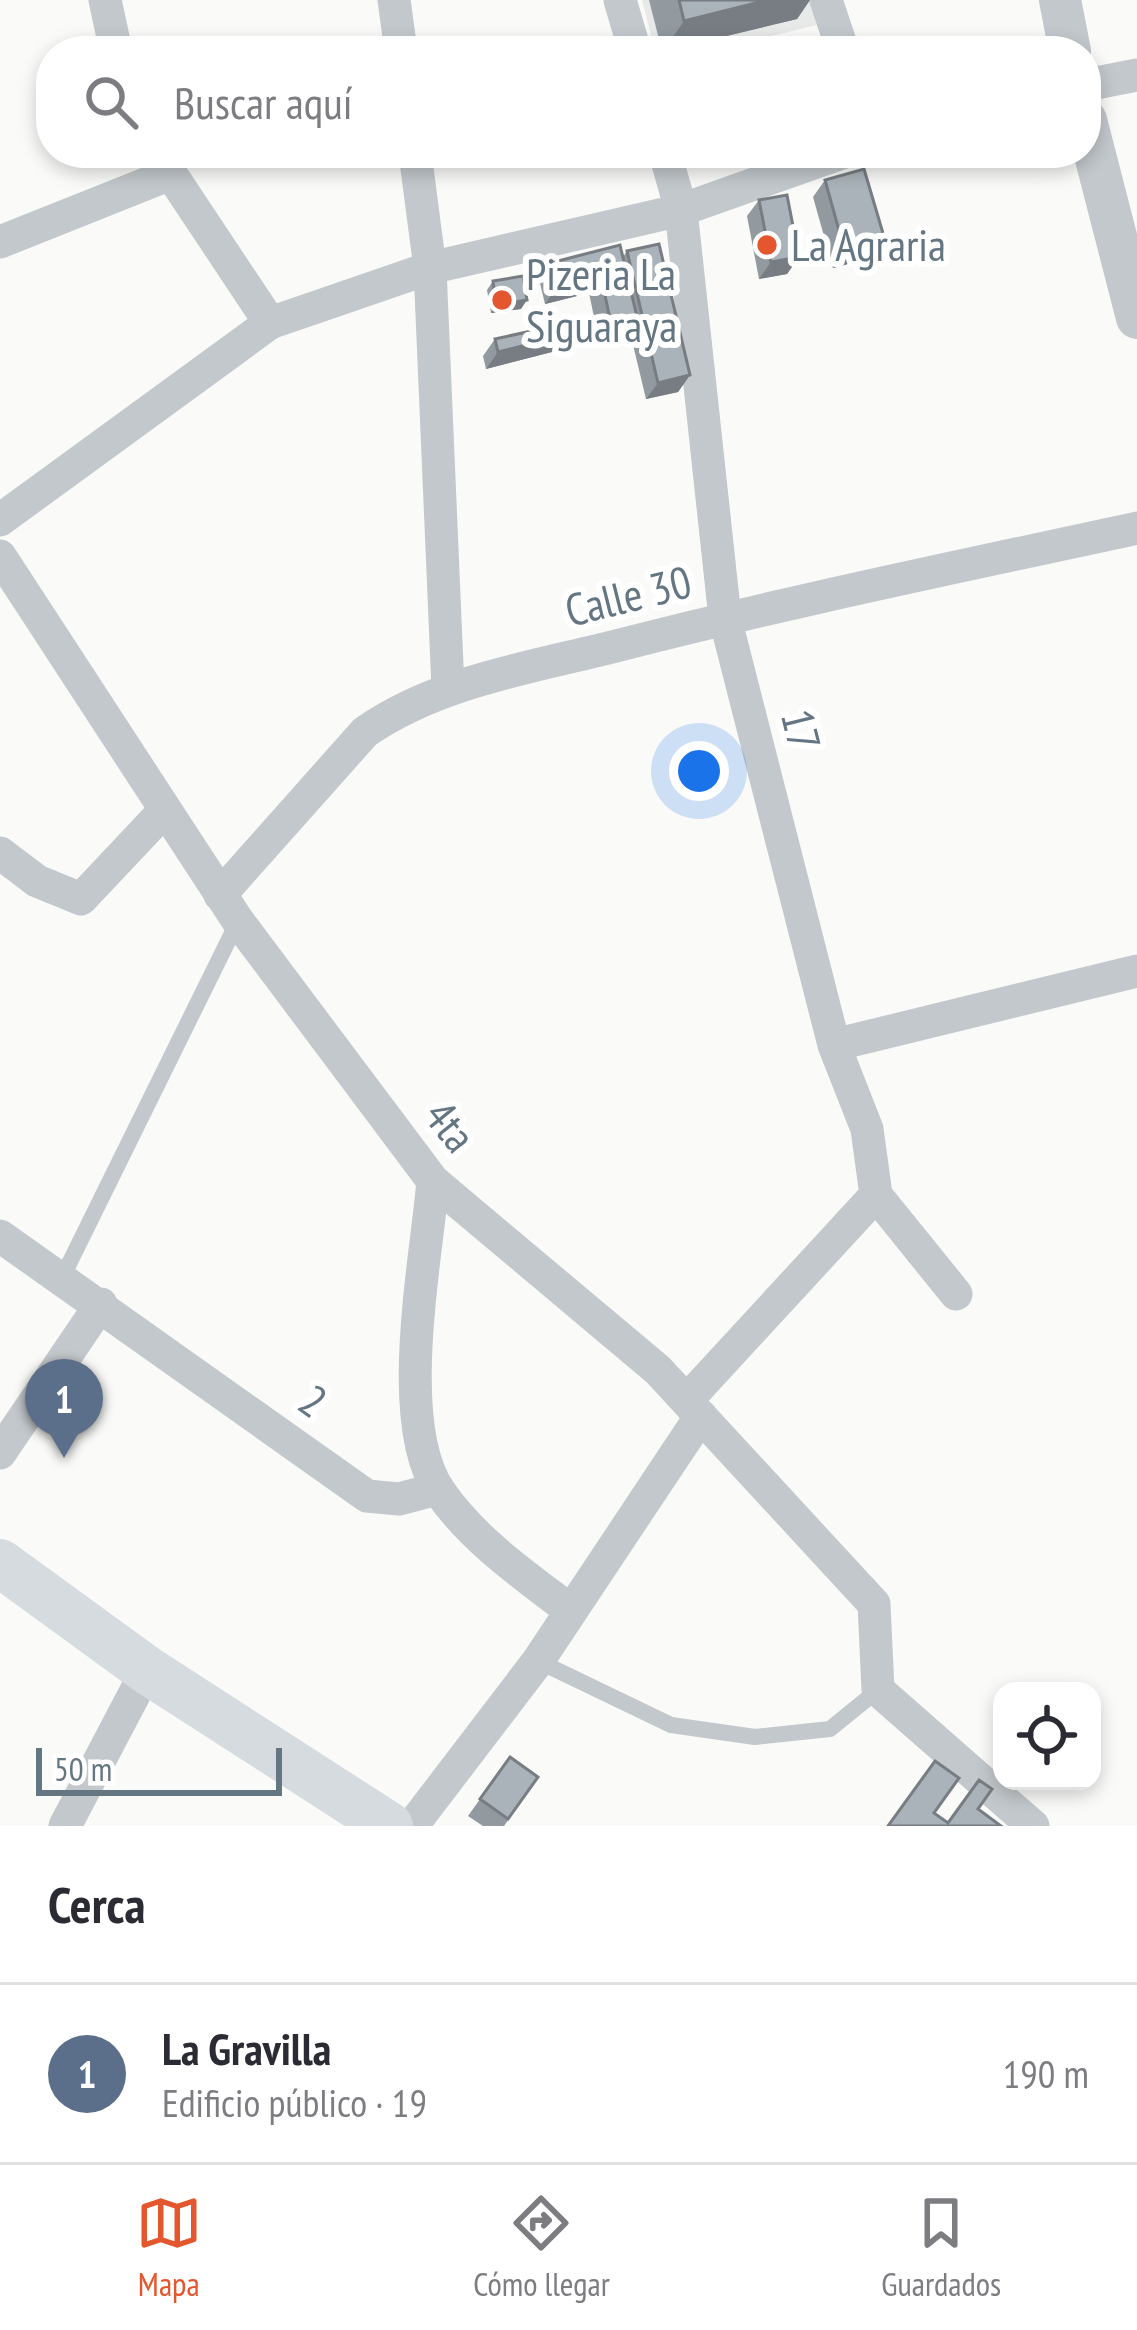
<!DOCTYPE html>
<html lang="es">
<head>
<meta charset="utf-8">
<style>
  body { margin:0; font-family:"PT Sans Narrow",sans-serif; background:#f7f7f7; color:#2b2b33 }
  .controls { position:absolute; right:36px; bottom:36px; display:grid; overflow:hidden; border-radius:24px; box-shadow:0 6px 18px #0003 }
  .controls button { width:108px; height:108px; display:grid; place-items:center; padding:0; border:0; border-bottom:3px solid #e1e1e2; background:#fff; color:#2b2b33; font:60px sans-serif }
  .scale { position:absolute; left:36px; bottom:30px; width:246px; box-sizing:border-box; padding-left:12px; border:6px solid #657683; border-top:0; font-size:33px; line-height:42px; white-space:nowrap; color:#657683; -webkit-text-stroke:9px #fff; paint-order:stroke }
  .you { position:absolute; left:699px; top:771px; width:42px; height:42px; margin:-30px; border:9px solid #fff; border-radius:50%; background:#1a73e8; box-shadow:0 0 0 18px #1a73e833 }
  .badge { display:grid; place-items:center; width:78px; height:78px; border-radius:50%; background:#e4572e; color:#fff; font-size:39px; font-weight:700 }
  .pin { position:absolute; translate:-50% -99px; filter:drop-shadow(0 3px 6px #0008) }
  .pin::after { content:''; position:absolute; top:63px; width:42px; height:36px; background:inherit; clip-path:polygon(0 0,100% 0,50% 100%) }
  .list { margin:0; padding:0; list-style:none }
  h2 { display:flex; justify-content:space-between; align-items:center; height:156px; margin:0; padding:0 48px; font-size:51px }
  h2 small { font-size:39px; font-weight:400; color:#7c7c81 }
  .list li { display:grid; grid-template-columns:78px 1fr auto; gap:36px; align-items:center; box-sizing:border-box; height:180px; padding:0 48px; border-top:3px solid #e1e1e2 }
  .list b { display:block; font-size:45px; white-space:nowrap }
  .list p { margin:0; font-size:39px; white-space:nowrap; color:#7c7c81 }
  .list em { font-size:39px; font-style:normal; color:#7c7c81 }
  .icon { flex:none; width:66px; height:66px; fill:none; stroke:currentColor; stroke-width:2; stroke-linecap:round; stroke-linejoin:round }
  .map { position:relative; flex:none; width:1137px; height:1826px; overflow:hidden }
  .search { position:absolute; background:#fff; box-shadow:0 6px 18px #0003; left:36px; right:36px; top:36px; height:132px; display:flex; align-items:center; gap:30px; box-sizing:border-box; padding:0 42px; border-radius:48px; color:#7c7c81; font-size:45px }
  .sheet { height:336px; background:#fff }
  nav { display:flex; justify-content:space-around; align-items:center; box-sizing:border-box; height:168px; border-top:3px solid #e1e1e2; background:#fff; font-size:33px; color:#7c7c81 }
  nav a { display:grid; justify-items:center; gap:6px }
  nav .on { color:#e4572e }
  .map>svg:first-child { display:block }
  .built { fill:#e8e9e9 }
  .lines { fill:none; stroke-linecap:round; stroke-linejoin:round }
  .service { stroke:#c3c8cc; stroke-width:16 }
  .minor { stroke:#c3c8cc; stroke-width:33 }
  .tertiary { stroke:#c3c8cc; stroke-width:42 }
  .secondary { stroke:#d6dbdf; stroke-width:48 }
  .wall { fill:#929a9f }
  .shaded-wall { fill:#777d82 }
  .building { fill:#aab3b9; stroke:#777d82; stroke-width:3 }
  .poi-dot { fill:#e4572e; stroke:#fff; stroke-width:4.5 }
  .labels { text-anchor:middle; stroke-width:12; stroke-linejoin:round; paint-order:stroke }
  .poi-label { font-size:45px; fill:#657683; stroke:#fff; text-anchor:start }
  .street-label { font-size:45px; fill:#657683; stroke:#fff }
</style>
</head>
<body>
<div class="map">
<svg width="1137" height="1826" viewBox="0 0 1137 1826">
  <rect width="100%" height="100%" fill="#fafaf8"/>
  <path class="built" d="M642,0H809L817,25L710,51H655Z"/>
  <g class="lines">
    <path class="service" d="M62,1278L238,921
      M538,1661L671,1725L755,1737L830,1729L878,1690"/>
    <path class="minor" d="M105,0L116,51
      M394,0L401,51
      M620,0L635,51
      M826,0L843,51
      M1086,85L1137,75
      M157,153L270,323
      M415,153L430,268L448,689
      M665,153L681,210L725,618L834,1045L867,1129L876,1195L956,1294
      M0,242L168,175
      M0,520L270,323L430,268L681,210L842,153
      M0,556L238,921L433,1181L658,1370L874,1604L878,1690L1033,1826
      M0,853L37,881L81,899L164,811
      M220,895L365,732C437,682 528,668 612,647C786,602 962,566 1137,528
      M834,1045L1137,971
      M433,1181C426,1262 393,1424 440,1492C473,1540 524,1575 570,1610
      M0,1236L367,1496L399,1499L437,1489
      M687,1400L876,1195
      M0,1453L101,1304
      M65,1826L147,1670
      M412,1826L538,1661L701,1416"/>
    <path class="tertiary" d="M1060,0L1070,51
      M1086,120L1137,318"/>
    <path class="secondary" d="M0,1563L147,1670L389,1826"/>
  </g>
  <path class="wall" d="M649,0H810L797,19L665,51H662Z
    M825,180L885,240L874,257L833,268L813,197Z
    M759,200L799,257L787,274L759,279L747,216Z
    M627,251L690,375L678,392L646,399L629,328L626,333L486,369L483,356L495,339L594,317L589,293L545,304L539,279L550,263L623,257Z
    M493,281L521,309L491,313L487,290Z
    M510,1757L538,1777L504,1826H483L468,1816Z"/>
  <path class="shaded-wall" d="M768,0H810L797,19L663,51L684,21Z
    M885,240L874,257L833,268L845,252Z
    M799,257L787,274L759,279L771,262Z
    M601,277L589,293L545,304L557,287Z
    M527,300L521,309L491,313L496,305Z
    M637,317L626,333L486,369L498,352Z
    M690,375L678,392L646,399L658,383Z"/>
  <path class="building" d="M679,0H768L684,21Z
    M864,169L885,240L845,252L825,180Z
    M787,195L799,257L771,262L759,200Z
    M659,244L690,375L658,383L627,251Z
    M620,245L637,317L498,352L495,339L609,314L601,277L557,287L550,263Z
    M523,276L527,300L496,305L493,281Z
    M510,1757L538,1777L508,1819L480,1799Z
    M935,1761L959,1778L934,1813L948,1823L979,1780L992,1789L978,1809L1001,1826H888Z"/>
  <g class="poi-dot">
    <circle cx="767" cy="245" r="12"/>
    <circle cx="502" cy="300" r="12"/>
  </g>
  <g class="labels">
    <g class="poi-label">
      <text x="791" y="261">La Agraria</text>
      <text x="526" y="290">Pizeria La<tspan x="526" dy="52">Siguaraya</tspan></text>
    </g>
    <g class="street-label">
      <text transform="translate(628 596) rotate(-14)" y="16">Calle 30</text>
      <text transform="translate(801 730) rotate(76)" y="16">17</text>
      <text transform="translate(450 1126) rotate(51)" y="16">4ta</text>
      <text transform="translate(313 1401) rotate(36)" y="16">2</text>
    </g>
  </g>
</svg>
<div class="controls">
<button><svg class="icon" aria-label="locate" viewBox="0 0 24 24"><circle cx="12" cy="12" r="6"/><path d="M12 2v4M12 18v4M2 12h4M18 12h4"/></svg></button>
</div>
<div class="scale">50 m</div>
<div class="you"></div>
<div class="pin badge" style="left:64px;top:1458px;background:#5c6f8a">1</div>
<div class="search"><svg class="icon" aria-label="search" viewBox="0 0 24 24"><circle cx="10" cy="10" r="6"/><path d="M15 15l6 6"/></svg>Buscar aquí</div>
</div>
<section class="sheet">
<h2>Cerca<small></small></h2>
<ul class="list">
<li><span class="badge" style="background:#5c6f8a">1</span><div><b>La Gravilla</b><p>Edificio público · 19</p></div><em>190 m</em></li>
</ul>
</section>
<nav>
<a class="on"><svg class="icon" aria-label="map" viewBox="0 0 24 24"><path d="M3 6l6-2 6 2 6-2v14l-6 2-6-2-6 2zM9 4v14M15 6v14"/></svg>Mapa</a>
<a><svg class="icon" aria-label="directions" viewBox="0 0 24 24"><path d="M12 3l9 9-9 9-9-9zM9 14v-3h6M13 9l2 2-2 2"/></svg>Cómo llegar</a>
<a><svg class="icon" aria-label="saved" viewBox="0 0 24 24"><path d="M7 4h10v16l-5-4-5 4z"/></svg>Guardados</a>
</nav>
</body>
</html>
